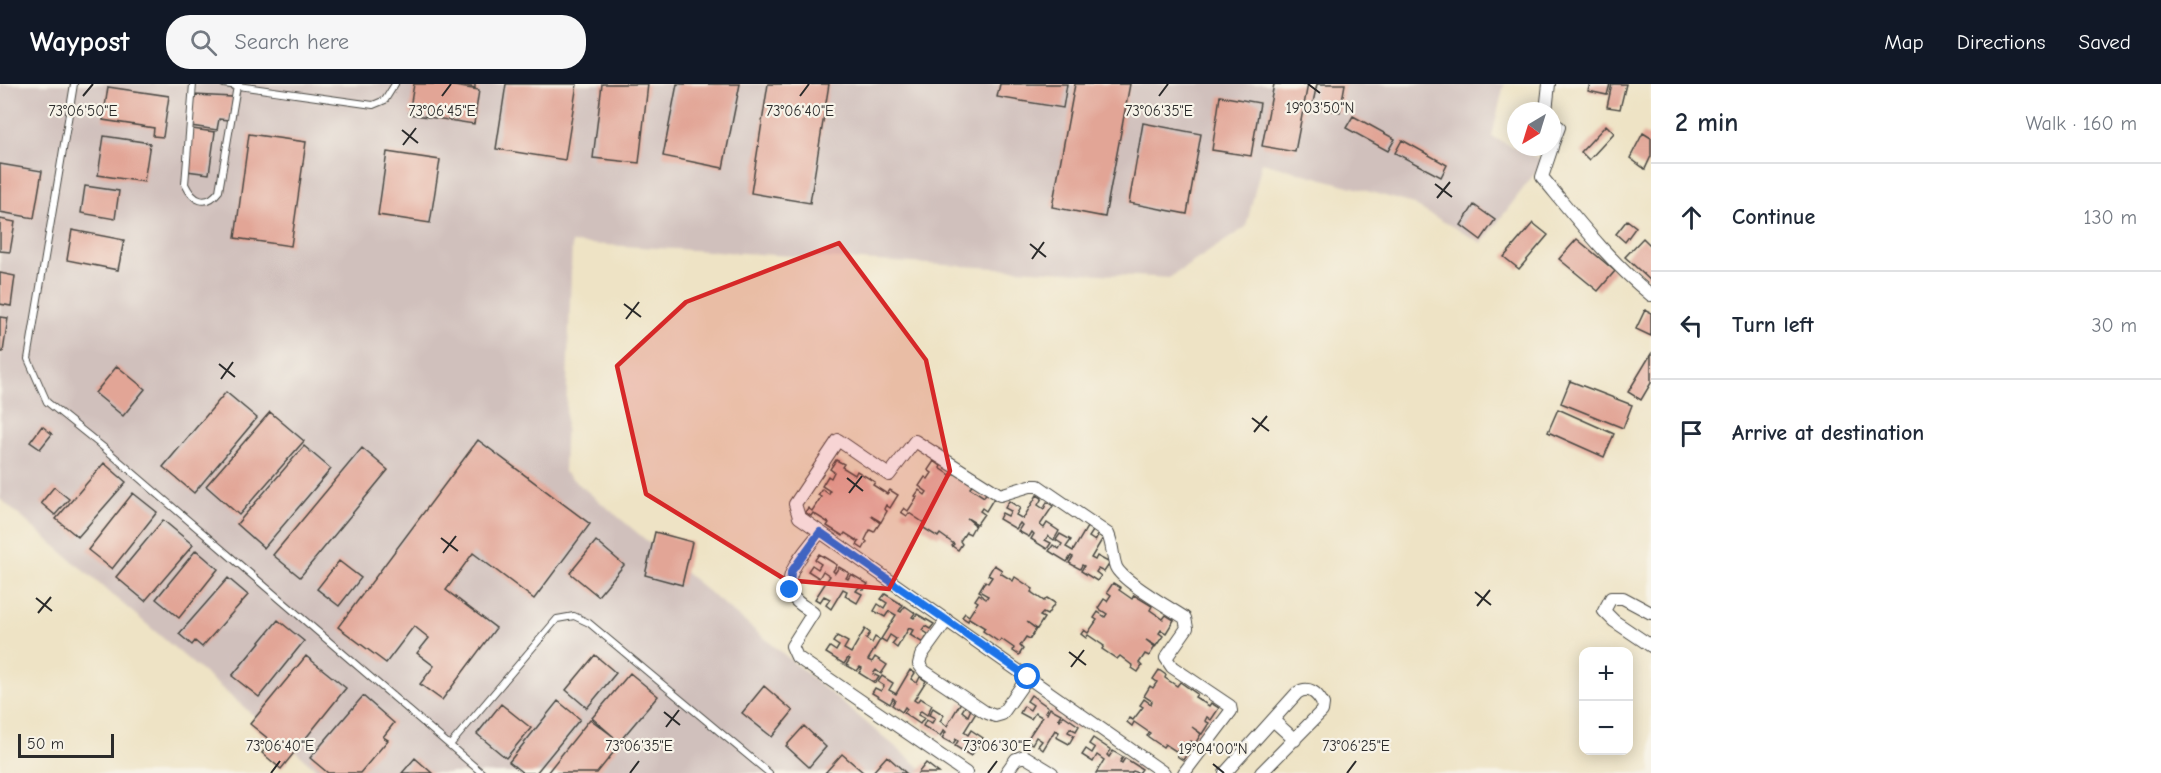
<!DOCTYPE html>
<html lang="en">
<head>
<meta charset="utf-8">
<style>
  body { margin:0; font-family:"Comic Neue",sans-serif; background:#f6f6f7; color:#1f2937 }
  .controls { position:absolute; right:18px; bottom:18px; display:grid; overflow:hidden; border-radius:12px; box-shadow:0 3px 15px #0003 }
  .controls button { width:54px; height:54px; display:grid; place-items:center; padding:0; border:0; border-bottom:2px solid #e0e1e3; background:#fff; color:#1f2937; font:30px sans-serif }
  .compass { position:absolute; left:1507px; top:18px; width:54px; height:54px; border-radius:50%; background:#fff; box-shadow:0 3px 15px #0003; rotate:218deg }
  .scale { position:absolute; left:18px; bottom:15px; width:96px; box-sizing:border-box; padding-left:6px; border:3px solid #2b2b2b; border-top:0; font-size:16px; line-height:21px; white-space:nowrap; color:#2b2b2b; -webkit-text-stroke:4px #f7f3e8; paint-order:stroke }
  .stop { position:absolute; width:18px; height:18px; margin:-14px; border:4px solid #1a73e8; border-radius:50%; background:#fff }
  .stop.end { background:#1a73e8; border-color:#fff; box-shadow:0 2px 6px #0008 }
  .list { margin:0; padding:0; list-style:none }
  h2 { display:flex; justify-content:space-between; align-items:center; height:78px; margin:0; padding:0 24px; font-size:26px }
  h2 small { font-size:20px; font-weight:400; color:#747a83 }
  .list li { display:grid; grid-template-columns:39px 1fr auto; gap:18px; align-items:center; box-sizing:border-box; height:108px; padding:0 24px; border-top:2px solid #e0e1e3 }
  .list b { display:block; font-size:22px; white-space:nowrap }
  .list em { font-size:20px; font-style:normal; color:#747a83 }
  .icon { flex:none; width:33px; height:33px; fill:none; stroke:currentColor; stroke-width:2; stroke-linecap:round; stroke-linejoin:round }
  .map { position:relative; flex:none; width:1651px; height:689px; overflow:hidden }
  header { display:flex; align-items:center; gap:36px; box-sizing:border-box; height:84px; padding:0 30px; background:#111827; color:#fff }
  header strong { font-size:28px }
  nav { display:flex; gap:33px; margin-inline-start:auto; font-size:21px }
  .search { width:420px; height:54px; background:#f6f6f7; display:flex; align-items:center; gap:15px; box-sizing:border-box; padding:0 21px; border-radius:24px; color:#747a83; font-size:22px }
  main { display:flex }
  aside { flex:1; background:#fff }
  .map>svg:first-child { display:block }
  .industrial { fill:#d0c0bc }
  .building { fill:#e2a596 }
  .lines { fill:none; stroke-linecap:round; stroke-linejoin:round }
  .service-casing { stroke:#484742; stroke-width:8 }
  .minor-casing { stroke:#484742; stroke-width:14 }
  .service { stroke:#fff; stroke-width:6 }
  .minor { stroke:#fff; stroke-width:12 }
  .route { stroke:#1a73e8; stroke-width:8 }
  .marked { fill:#d62828; fill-opacity:0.2; stroke:#d62828; stroke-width:4.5; stroke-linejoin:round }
  .ticks { fill:none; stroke:#2b2b2b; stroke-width:2 }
  .ticks-label { font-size:15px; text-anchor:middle; fill:#2b2b2b; stroke:#f7f3e8; stroke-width:4.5; stroke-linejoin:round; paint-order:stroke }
</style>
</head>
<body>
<header>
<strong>Waypost</strong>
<div class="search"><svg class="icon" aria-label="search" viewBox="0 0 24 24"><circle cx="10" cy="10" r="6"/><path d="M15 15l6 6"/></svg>Search here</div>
<nav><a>Map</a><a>Directions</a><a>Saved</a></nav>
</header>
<main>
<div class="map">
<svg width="1651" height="689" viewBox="0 0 1651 689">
  <rect width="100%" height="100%" fill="#f7f3e8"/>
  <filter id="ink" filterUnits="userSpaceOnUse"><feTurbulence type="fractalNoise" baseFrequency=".0167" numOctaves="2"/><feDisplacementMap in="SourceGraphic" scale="12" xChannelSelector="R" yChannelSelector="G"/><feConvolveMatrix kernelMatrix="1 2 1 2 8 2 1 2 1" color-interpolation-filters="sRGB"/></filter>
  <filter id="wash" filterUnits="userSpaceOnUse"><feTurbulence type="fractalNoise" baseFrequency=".008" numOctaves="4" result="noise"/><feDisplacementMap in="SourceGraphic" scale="24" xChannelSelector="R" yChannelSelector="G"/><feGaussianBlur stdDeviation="1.35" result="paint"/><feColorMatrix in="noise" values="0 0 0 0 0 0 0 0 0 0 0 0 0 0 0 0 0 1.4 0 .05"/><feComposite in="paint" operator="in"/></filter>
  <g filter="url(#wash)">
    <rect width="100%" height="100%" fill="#eee3c5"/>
    <path class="industrial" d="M0,0H1504L1492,53L1544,77L1482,159L1410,119L1262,78L1246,143L1169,194L572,159L564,388L927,689H321L0,415Z"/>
    <g id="blocks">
      <path class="building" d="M414,0H442L479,6L474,40L409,30Z
        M459,0H475V4Z
        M506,0H577L565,76L496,65Z
        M602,0H648L639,79L593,74Z
        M677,0H740L723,84L663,72Z
        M768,0H829L810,119L751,109Z
        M1000,0H1067L1063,24L997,13Z
        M1075,0H1130L1105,133L1052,123Z
        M1274,0H1308L1295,68L1262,62Z
        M1317,0H1345L1340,28L1312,23Z
        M1590,0H1610L1607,11L1588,7Z
        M1612,0H1626L1620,25L1607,23Z
        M108,3L169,12L163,53L153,52L154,44L103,36Z
        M194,11L232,13L229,36L219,35L217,46L191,42Z
        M1220,12L1260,19L1251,72L1212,66Z
        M1353,32L1395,55L1388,67L1346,44Z
        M1143,39L1201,50L1187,130L1129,119Z
        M1606,41L1614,49L1589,76L1581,68Z
        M192,45L215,48L209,90L187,87Z
        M1643,49L1651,54V72L1645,85L1630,74Z
        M249,50L306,58L291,162L235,154Z
        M104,52L150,59L144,98L98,91Z
        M1402,56L1447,81L1441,93L1395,69Z
        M387,68L440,76L430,139L378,131Z
        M0,80L42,87L34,134L0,128Z
        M85,102L119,107L115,135L81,129Z
        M1474,121L1495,136L1481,156L1461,141Z
        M0,135L15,138L10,168L0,167Z
        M1627,136L1636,143L1625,158L1616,150Z
        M1533,139L1548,151L1519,185L1504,173Z
        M72,146L124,156L118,186L67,176Z
        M1643,154L1651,162V197L1625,173Z
        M1577,155L1615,187L1598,207L1559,175Z
        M0,189L15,192L11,222L0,220Z
        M1645,226L1651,229V252L1636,245Z
        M0,233L8,234L3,268H0Z
        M1651,270V299L1641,316L1628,308Z
        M117,282L145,305L123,332L95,309Z
        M1570,297L1632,321L1623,344L1561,319Z
        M226,308L257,334L194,409L163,383Z
        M1558,325L1614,350L1604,373L1548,348Z
        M270,328L304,357L239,431L206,402Z
        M42,342L52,350L40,365L30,358Z
        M478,356L590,440L534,515L473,469L446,506L496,544L442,616L420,600L434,582L417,569L429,554L414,542L386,579L338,543Z
        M304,362L331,385L264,464L237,440Z
        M362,364L388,386L300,493L273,471Z
        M836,376L844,380L842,383L855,391L857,387L875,398L873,401L887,410L890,406L898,411L890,424L886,421L884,425L887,427L881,438L871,432L880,439L874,448L870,446L865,456L867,458L863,465L857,461L859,458L845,449L843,452L827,442L829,439L813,429L811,432L805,428L808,424L812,427L821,413L818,411L822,405L829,410L830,407L822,402L828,392L831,394L834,388L830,385Z
        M934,377L941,382L940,384L952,392L955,389L972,400L970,404L984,413L986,409L994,414L986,427L982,424L980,427L984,430L977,440L967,434L975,441L970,450L966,448L960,457L962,460L958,466L952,462L954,460L940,450L938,453L922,443L924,439L909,429L907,432L901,428L904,424L908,427L917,413L915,412L919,406L925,411L927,408L919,402L925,393L928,395L932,389L928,386Z
        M104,379L126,398L78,453L56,435Z
        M54,403L69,415L55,431L41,419Z
        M133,409L157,428L112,485L88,466Z
        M1037,411L1042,414L1038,421L1044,425L1047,418L1053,422L1040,441L1044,444L1047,439L1059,447L1054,456L1048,452L1045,456L1051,459L1047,465L1031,455L1034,450L1032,448L1029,453L1018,447L1022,441L1020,439L1016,445L999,435L1002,429L1008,432L1011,427L1005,424L1009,417L1020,424L1016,431L1023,435Z
        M163,436L193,461L145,517L116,493Z
        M1087,443L1093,447L1089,453L1095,457L1098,451L1103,454L1091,474L1095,476L1097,472L1110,479L1104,488L1098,485L1096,488L1101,492L1097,497L1081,487L1084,482L1082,481L1080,485L1069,479L1073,473L1071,472L1067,478L1049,467L1053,461L1059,465L1062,460L1056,456L1060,450L1071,456L1066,463L1073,467Z
        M655,448L692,458L682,501L645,491Z
        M596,457L624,481L598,512L570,489Z
        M196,466L218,485L179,534L156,515Z
        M819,470L837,481L833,487L835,489L839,483L849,489L846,494L848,495L851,490L868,500L864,506L859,503L856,507L862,510L857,519L845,512L847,507L843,505L831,525L826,521L830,515L824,512L820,518L815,515L830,492L823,487L819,494L808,487L812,481L818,485L821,480L815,476Z
        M339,477L361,494L339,522L317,505Z
        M994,481L1002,486L1000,489L1013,497L1015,493L1033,505L1031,508L1044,517L1047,514L1055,519L1047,531L1043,529L1040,532L1044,534L1037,545L1027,538L1036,545L1030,555L1026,553L1020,562L1023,565L1019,571L1013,567L1014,564L1001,555L999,558L983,547L985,544L969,534L968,537L962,533L965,529L969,532L978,518L975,516L979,510L986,515L988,512L979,507L985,497L988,499L992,493L988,491Z
        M228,494L248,511L202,563L195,557L192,561L179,550Z
        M1113,499L1121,504L1119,506L1132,515L1134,511L1152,522L1150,526L1163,535L1166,531L1174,536L1166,549L1161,546L1159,549L1163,552L1156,562L1146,556L1155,563L1149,572L1145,570L1139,579L1142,582L1138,588L1132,584L1133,582L1120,572L1117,575L1102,565L1104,562L1088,551L1086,554L1081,550L1084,546L1088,549L1097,536L1094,534L1098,528L1105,533L1107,530L1098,524L1104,515L1107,517L1111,511L1107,508Z
        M885,510L903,521L899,527L901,528L905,522L915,529L912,533L914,534L917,530L934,540L930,545L925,542L922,546L928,550L923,559L910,551L913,546L909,544L897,564L892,560L896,555L890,551L886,558L881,555L896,531L889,527L885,533L874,527L878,520L884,524L887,519L881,515Z
        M278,536L304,557L259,613L232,592Z
        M865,545L870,549L866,555L872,559L875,553L880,556L868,576L872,578L875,573L887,581L881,590L876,586L873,590L879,593L875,599L859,589L862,584L860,583L857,587L846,581L850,575L848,574L844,580L826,569L830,563L836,567L839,562L833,558L837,552L848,558L844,565L851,569Z
        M595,571L616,589L587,624L566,606Z
        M306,572L346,604L281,685L262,669L271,657L250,640Z
        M910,586L915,589L911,595L917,599L920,593L926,597L914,616L917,618L920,614L932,621L927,631L921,627L918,631L924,634L920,640L904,629L907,625L905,623L902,628L892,621L895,616L893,614L890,620L872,609L875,604L881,607L884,602L878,598L882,592L893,599L889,606L896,610Z
        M1159,586L1166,591L1165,594L1177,602L1180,598L1197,610L1195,613L1209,622L1211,619L1219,624L1211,636L1207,633L1205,637L1209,639L1202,650L1192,643L1201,650L1195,660L1191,657L1185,667L1187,670L1183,676L1177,672L1179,669L1165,660L1163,663L1147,652L1150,649L1134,638L1132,642L1127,638L1129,634L1133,636L1143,623L1140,621L1144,615L1151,620L1152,617L1144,612L1150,602L1153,604L1157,598L1153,595Z
        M630,589L658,612L619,658L621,659L597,689H547L590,635L614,653L592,634Z
        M764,602L793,627L772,653L742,629Z
        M1031,611L1048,623L1045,628L1047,630L1050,624L1061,630L1058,635L1060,636L1063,631L1079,642L1076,647L1070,644L1068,648L1074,651L1069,660L1056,653L1059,648L1055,646L1043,666L1038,662L1042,657L1036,653L1032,660L1026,657L1042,633L1035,629L1031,635L1020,629L1024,622L1030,626L1033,621L1027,617Z
        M363,612L394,639L383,653L388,656L360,689H328L310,674Z
        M558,617L580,635L536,689H523L509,678Z
        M961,618L966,621L962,627L968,632L971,625L976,629L964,648L968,651L971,646L983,654L978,663L972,659L969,663L975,666L971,672L955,662L958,657L956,655L953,660L942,654L946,648L944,646L940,652L923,642L926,636L932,639L935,634L929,631L933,624L944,631L940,637L947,642Z
        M501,620L531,644L506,674L477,650Z
        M804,642L826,663L809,683L786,662Z
        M1093,654L1111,666L1107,671L1109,673L1113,667L1123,673L1120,678L1122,679L1125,674L1142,685L1139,689L1133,687L1131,689H1096L1104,676L1097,671L1093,678L1082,671L1086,665L1092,669L1095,664L1089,660Z
        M842,670L864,689H825Z
        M887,672L906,689H872Z
        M415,674L432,689H402Z
        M926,679L939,689H918Z"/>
    </g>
  </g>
  <g filter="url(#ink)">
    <use href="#blocks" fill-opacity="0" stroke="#484742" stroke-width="1.5"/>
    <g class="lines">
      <g class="service-casing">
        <path id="service" d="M74,0L28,275L47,318L103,363L482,689
          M193,0L185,100C193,117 206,124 219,107L237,2
          M224,0L373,21L385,16L395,0
          M450,661L557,535L574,532L589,539L769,689"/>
      </g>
      <g class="minor-casing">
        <path id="minor" d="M1546,27L1549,0
          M1552,41L1559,43L1552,62
          M1552,63L1542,93C1576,134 1609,177 1651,211
          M820,448C808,465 778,492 794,514C798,520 807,524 813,529L792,562L797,573L966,689
          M1651,529L1623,514H1611L1604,527L1614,537L1651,562
          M947,536L921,572L919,580L924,587L985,628L995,632L1002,630L1028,593
          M1274,637L1295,656
          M1006,689L1016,675L1024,672L1052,689
          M1164,689L799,433L795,420L838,356L889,391L915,357L1000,411L1030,402H1038L1108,450C1113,461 1112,472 1116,483C1122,497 1170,524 1185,534L1187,544L1166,574L1172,583L1230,622L1231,627L1184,689
          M1225,689L1297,609C1309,601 1317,609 1323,620L1322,627L1261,689"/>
      </g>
      <use href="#service" class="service"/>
      <use href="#minor" class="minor"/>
    </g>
  </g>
  <g class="lines" filter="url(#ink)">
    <path class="route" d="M790,506L791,488L820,448L1028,593"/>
  </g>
  <path class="marked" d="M839,159L926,276L950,387L889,505L786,496L646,410L617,282L686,218Z"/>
  <path class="ticks" d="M1308,0L1320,9M83,12L93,0M442,12L451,0M800,12L809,0M1159,12L1168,0M402,46L418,59M403,61L416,44M1435,100L1452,113M1437,114L1450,98M1030,160L1046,173M1032,175L1044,158M624,220L641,233M626,235L639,218M219,280L235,293M221,295L233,278M1252,334L1269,347M1254,348L1267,332M847,394L863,407M849,409L862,392M441,454L458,467M443,469L456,452M1475,508L1491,521M36,514L52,527M1477,522L1490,506M38,529L51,513M1069,568L1086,581M1071,583L1084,566M664,628L680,641M666,643L679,626M1213,680L1224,689M271,689L280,677M630,689L639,677M988,689L997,677M1347,689L1356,677"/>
  <g class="ticks-label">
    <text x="1320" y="29">19°03'50"N</text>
    <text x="800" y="32">73°06'40"E</text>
    <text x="83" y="32">73°06'50"E</text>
    <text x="442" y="32">73°06'45"E</text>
    <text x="1159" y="32">73°06'35"E</text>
    <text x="280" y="667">73°06'40"E</text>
    <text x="639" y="667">73°06'35"E</text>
    <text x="997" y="667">73°06'30"E</text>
    <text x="1356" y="667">73°06'25"E</text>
    <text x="1213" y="670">19°04'00"N</text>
  </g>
</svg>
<div class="controls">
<button>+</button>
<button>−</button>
</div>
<svg class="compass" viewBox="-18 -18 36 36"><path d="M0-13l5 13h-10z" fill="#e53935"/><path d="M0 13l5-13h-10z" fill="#747a83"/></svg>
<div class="scale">50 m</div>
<div class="stop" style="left:1028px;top:593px"></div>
<div class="stop end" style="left:790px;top:506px"></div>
</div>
<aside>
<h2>2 min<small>Walk · 160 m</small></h2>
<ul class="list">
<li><svg class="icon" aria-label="ahead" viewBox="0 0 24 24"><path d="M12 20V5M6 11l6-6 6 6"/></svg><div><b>Continue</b></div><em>130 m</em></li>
<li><svg class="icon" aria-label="left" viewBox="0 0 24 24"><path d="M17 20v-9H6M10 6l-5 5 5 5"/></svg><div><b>Turn left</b></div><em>30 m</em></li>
<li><svg class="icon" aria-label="arrive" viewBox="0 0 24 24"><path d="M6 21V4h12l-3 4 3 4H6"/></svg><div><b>Arrive at destination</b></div></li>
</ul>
</aside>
</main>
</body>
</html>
